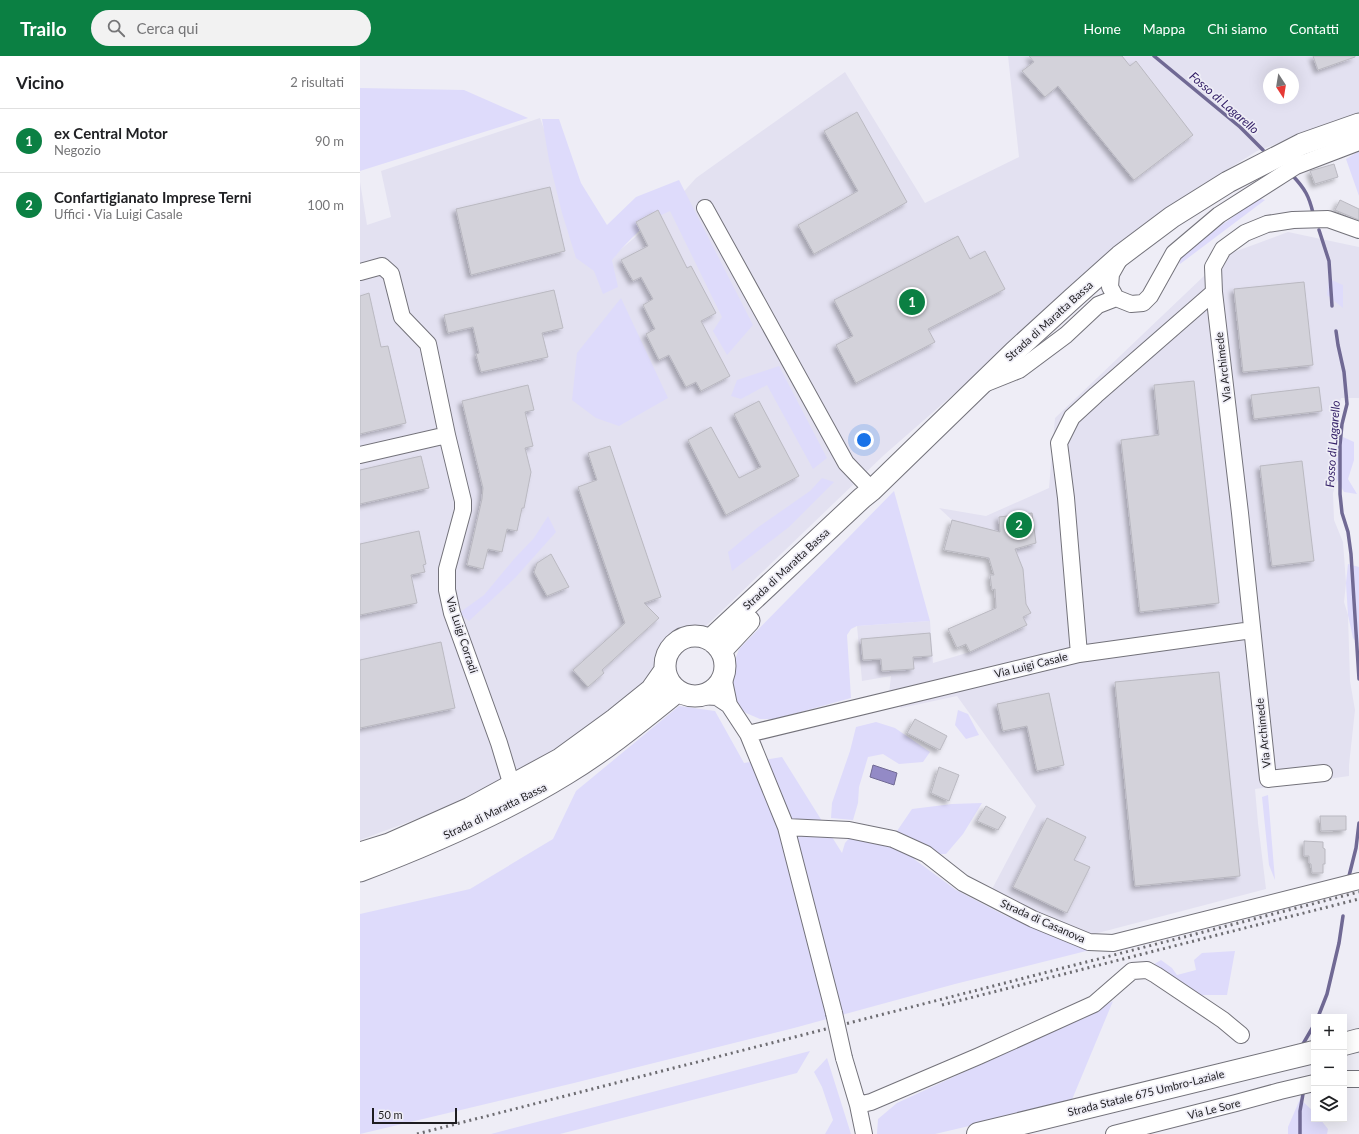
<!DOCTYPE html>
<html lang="it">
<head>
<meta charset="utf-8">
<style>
  body { margin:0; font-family:Lato,sans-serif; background:#f2f2f2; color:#202124 }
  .controls { position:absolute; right:12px; bottom:12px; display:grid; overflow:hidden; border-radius:0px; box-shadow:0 4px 16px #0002 }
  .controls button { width:36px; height:36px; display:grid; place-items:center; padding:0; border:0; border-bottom:1px solid #e0e0e0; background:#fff; color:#202124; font:20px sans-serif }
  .compass { position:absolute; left:903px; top:12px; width:36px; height:36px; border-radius:50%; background:#fff; box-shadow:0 4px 16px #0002; rotate:168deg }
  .scale { position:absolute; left:12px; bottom:10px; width:85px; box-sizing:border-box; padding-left:4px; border:2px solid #1e1d20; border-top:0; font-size:11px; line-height:14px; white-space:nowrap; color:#1e1d20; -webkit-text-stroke:3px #eeedf6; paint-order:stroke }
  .you { position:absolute; left:504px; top:384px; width:14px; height:14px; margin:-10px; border:3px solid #fff; border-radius:50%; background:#1a73e8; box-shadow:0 0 0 6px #1a73e833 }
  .badge { display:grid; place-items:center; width:26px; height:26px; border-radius:50%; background:#0b8043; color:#fff; font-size:13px; font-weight:700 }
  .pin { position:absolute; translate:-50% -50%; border:2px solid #fff; box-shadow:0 1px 4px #0006 }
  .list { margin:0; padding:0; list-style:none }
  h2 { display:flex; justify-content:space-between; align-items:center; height:52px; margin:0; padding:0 16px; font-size:17px }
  h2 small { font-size:13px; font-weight:400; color:#757577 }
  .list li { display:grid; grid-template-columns:26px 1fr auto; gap:12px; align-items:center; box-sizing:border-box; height:64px; padding:0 16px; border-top:1px solid #e0e0e0 }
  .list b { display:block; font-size:15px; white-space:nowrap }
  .list p { margin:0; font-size:13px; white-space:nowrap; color:#757577 }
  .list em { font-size:13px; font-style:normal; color:#757577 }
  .icon { flex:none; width:22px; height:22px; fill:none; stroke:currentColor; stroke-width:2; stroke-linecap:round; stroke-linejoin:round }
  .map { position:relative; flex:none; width:999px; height:1078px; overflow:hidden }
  header { display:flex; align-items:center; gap:24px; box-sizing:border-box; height:56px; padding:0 20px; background:#0b8043; color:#fff }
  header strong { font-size:19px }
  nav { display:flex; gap:22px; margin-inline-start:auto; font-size:14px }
  .search { width:280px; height:36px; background:#f2f2f2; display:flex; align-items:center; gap:10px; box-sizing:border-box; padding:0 14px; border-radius:22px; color:#757577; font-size:15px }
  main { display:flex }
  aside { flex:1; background:#fff }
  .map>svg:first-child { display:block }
  .built { fill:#e3e1f1; fill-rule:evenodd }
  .green { fill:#dedbfb }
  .water { fill:#938ac6; stroke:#706994 }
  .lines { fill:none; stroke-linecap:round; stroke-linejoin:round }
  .stream { stroke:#706994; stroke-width:3.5 }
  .building { fill:#d3d2da; stroke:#bab9c1; filter:url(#shadow) }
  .minor-casing { stroke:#73727a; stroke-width:18 }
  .major-casing { stroke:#73727a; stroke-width:23 }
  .highway-casing { stroke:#73727a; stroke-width:24 }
  .minor { stroke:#fff; stroke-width:16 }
  .major { stroke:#fff; stroke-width:21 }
  .highway { stroke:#fff; stroke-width:22 }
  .rail { stroke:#6d6c71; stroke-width:3; stroke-dasharray:2 4; stroke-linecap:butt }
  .minor-bridge-casing { stroke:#73727a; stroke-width:18; stroke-linecap:butt }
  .minor-bridge { stroke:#fff; stroke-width:16 }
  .labels { text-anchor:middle; stroke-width:3.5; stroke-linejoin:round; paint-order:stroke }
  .street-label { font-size:11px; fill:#1e1d20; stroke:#eeedf6 }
  .water-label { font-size:12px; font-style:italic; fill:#342068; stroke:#eeedf6 }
</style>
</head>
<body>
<header>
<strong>Trailo</strong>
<div class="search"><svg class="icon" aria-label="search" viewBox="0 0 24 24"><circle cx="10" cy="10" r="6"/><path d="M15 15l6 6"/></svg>Cerca qui</div>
<nav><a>Home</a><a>Mappa</a><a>Chi siamo</a><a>Contatti</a></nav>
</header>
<main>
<aside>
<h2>Vicino<small>2 risultati</small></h2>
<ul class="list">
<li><span class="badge">1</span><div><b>ex Central Motor</b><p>Negozio</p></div><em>90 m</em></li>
<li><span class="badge">2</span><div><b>Confartigianato Imprese Terni</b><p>Uffici · Via Luigi Casale</p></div><em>100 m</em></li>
</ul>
</aside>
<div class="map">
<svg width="999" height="1078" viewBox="0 0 999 1078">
  <defs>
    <filter id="shadow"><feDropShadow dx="-3.5" dy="3.5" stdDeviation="2" flood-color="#0004"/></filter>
  </defs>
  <rect width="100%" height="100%" fill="#eeedf6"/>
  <path class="built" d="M648,0H999V57L897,95L809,150L524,399L345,571L317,576L299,595L289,624L182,704L86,752L0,784V126L7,169L31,161L21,115L180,62L236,215L311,150L336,122L485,16L565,147L659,101ZM909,18H933V42H909Z
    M928,176L999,191V342H981L974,377L976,387V415L977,424L973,437L974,464L983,486L986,527L984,546L988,559L990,625L995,654L989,709V720L895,733L898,767L906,833L734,878L723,877L630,837L676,750L597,640L541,652L529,638L531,620L502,625L497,570L570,565L573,607L610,596L667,569L663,561L670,557L666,548L664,530L633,501L629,504L625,501L584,494L592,464L579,452L626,460L689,432L695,362L866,199Z"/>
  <path class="green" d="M0,32L104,34L168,62L0,115Z
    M182,63H199L221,127L247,169L276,141L319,124L393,269L367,299L353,275L362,261L310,155C286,165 268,185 252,204L258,231L243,238L234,215L216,202L202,157L189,104Z
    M999,95V140L986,103Z
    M899,142L905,144L820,208L818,201Z
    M969,223L983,229V252L967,239Z
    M261,242L308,342L259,370L236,362L212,344L217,297Z
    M419,310L467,402L453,413L407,329L381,343L371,340L377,324Z
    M983,381L994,386V404L988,423L997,438L984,436L977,424L976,415V387Z
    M462,422L474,426L429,471L372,515L368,496L397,472L450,435Z
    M534,435L570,565L497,570L491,573L487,579L491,642L415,663H400L386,657L376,647L370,631L372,612L379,593Z
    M188,460L196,476L155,522L109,565L99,557L124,539L154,503L174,482Z
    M988,508L999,511V589L993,582L988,559L986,527Z
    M319,650L355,655L384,707L422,701L482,797L485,787L500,770L537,775L552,753L592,748L622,747L603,778L586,798H565L554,803L596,834L646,860L730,894L595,928L434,972L214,1027L0,1078V858L110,833L193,783L216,735Z
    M598,654L608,658L619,679L606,683L595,669Z
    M516,666L535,672L570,696L563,706L539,708L523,698L508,701L499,731L498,747L493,764L471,762L472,747L490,695L496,671Z
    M908,739L915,824L909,809L902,741Z
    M875,895L867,939H834L791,910L801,904L812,912L817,919L836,914L834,904L842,897Z
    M753,945L711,1046L575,1078H517L518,1063L537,1047L724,961Z
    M450,995L437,1017L200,1078H131Z
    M467,1002L491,1078H465L473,1064L462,1031L454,1016Z
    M940,1043L954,1056V1063H960L968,1073L967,1078H928V1071Z"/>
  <path class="water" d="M513,709L537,717L534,729L510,721Z"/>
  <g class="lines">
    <path class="stream" d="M794,0L880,71L903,94
      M933,120C945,133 949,140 953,157
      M959,174L969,205L972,250
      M976,275L978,289L984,316L987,348L982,368L980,389V438L982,457L988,476L991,498L999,623
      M989,820L996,792L999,767
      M958,961L967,938L979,887L983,860
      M943,988L954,969
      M940,1078V1055L943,1038"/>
  </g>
  <path class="building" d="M669,0H762L770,10L776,5L833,79L774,124L698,30L685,41L662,15L674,6Z
    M953,0H995V1L958,14Z
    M497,56L547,146L454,198L438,169L498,135L464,75Z
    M974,108L978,121L955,128L950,115Z
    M190,131L205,195L111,219L96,153Z
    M980,144L999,153V164L975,154Z
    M298,154L327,212L331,210L356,257L341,265L370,320L341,335L336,326L326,331L309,299L299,304L286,278L295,273L283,249L293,243L281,221L273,225L261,204L288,190L276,166Z
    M598,180L610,203L625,195L645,233L568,273L575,286L496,327L476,289L493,280L474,244Z
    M944,226L953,309L883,316L874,233Z
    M194,234L203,272L182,277L188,301L121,316L116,298L119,297L113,271L88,277L84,259Z
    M9,237L21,291L28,290L46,367L0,378V240Z
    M834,325L859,547L780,556L761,384L799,379L794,329Z
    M168,329L174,354L165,356L173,390L165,392L171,416L164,452H162L157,475L147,473L142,496L128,493L123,513L107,509L122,443L123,432L102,345Z
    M959,331L962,355L894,363L891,339Z
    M399,345L439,420L366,459L328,384L351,371L379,422L401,411L374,358Z
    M250,390L301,541L284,547L299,562L242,614L244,617L228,631L213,614L265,567L218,431L237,424L228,397Z
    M61,400L69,432L0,448V414Z
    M942,405L954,505L912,510L900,410Z
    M672,457L676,487L655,493L663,513L666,548L671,557L663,561L667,569L610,596L606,588L597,592L588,573L636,552L635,533L632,534L630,519H634L629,502L584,494L592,464L640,476L639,461Z
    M59,475L66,508L63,509L65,516L51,519L57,547L0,559V488Z
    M191,498L209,531L187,540L174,516L177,507Z
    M570,577L572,600L553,601L554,613L522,615L521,603L503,604L501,583Z
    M81,586L95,652L0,672V604Z
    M859,616L880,820L775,830L755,626Z
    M689,637L704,709L677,715L667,670L643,675L637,648Z
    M555,663L587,680L580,694L547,677Z
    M579,711L599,719L589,745L571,737Z
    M626,750L646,761L638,774L617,765Z
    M960,760H986V774L961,775Z
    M687,762L726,781L714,804L730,811L707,857L653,831Z
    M944,785L963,786V792L965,793V808H963V817H952L951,808L949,807V800H944Z"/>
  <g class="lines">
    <g class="minor-casing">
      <path id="minor" d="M345,152L486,407L512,434
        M0,216L22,210L31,218L42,261L68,288L87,379L103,445V454L87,513V534L92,557L139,687L152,730
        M854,236L853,211L863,193L885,177L907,168L933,164L968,163L999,174
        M756,242L750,231L751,218L760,202
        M624,328L659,314L706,279L738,249L756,242L771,248L783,247L790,240L814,197L859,159L936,110L999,86
        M0,399L87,379
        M719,598L892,574
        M363,620L369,649
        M339,640L357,641L369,649L388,678L426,771L474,957
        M388,678L719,598L706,442L699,387L712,361L736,339L854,236L880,457L908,723L964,717
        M426,771L489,774L533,783L566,798L603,827L673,863L729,886L753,887L999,825
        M484,1002L498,1049L504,1078
        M984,1023H999
        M498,1049L511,1046L619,1000L734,948L772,915L787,914L796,919L863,964L881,979
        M754,1078L876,1047L920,1035L954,1027"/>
    </g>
    <g class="major-casing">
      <path id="major" d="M305 610a30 30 0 1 1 60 0a30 30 0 1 1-60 0Z
        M350,584L502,442L512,434L654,296L712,243L760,200L812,161L868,126L942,88L999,68
        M361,595L389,565
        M0,797L29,788L110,752L200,703L255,663L291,634L305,614
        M0,815C71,788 141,758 206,718C246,694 282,664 318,635"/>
    </g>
    <g class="highway-casing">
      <path id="highway" d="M984,988L999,984
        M618,1078L954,996"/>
    </g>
    <use href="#minor" class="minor"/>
    <use href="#major" class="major"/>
    <use href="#highway" class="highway"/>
    <path class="rail" d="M582,949L999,843
      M57,1078L999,836"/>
    <g class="minor-bridge-casing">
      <path id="minor-bridge" d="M474,957L484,1002"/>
    </g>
    <use href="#minor-bridge" class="minor-bridge"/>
  </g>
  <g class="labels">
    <g class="street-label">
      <text transform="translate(689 265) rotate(-42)" y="4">Strada di Maratta Bassa</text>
      <text transform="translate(863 311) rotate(-97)" y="4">Via Archimede</text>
      <text transform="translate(426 513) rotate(-43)" y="4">Strada di Maratta Bassa</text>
      <text transform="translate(102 579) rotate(72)" y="4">Via Luigi Corradi</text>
      <text transform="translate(671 609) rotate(-14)" y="4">Via Luigi Casale</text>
      <text transform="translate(903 677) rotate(-96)" y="4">Via Archimede</text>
      <text transform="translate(135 755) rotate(-26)" y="4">Strada di Maratta Bassa</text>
      <text transform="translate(683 865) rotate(24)" y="4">Strada di Casanova</text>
      <text transform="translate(786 1037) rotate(-14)" y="4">Strada Statale 675 Umbro-Laziale</text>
      <text transform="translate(854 1053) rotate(-14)" y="4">Via Le Sore</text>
    </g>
    <g class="water-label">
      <text transform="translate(864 47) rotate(41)" y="4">Fosso di Lagarello</text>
      <text transform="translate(973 388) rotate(-86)" y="4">Fosso di Lagarello</text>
    </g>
  </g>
</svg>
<div class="controls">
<button>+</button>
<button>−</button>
<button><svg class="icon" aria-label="layers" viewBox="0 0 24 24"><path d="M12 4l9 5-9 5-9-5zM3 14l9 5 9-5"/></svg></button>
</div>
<svg class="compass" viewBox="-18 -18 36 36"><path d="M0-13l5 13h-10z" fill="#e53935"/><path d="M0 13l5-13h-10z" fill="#757577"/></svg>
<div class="scale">50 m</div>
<div class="you"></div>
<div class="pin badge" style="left:552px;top:246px">1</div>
<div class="pin badge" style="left:659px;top:469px">2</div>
</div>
</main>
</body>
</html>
